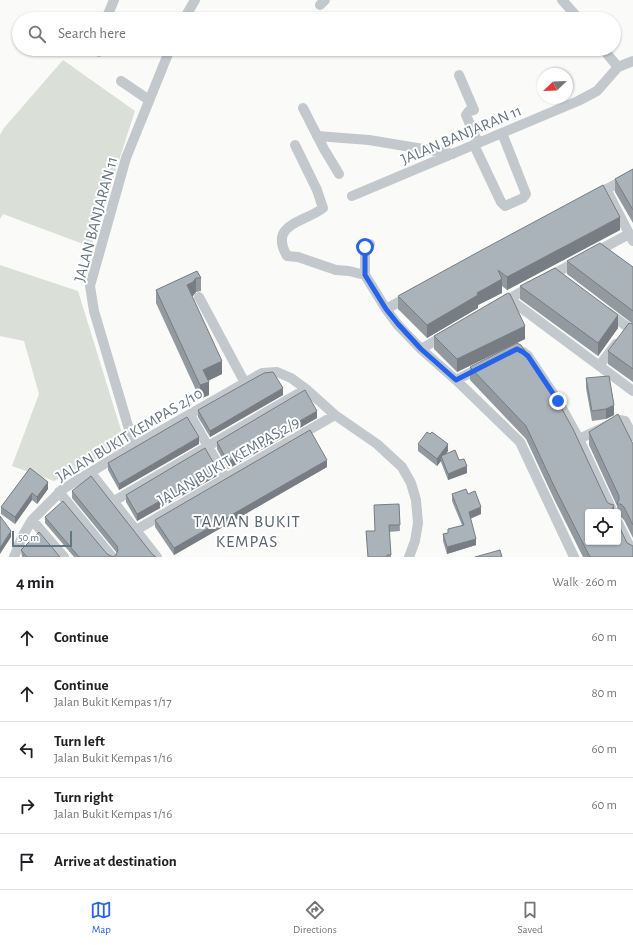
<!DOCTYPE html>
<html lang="en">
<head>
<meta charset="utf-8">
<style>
  body { margin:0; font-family:"Alegreya Sans",sans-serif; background:#f6f6f6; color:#202124 }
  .controls { position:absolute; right:12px; bottom:12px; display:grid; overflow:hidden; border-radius:4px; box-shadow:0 1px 3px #0004 }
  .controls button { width:36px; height:36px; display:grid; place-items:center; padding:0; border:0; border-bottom:1px solid #e0e0e0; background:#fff; color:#202124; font:20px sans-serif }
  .compass { position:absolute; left:537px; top:68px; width:36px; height:36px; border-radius:50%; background:#fff; box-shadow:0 1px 3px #0004; rotate:247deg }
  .scale { position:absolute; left:12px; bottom:10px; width:60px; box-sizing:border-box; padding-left:4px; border:2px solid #657683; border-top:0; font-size:11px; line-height:14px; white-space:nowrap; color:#657683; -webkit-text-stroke:3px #fff; paint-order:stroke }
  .stop { position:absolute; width:12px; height:12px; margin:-9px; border:3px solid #2563eb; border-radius:50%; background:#fff }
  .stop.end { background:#2563eb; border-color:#fff; box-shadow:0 1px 4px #0008 }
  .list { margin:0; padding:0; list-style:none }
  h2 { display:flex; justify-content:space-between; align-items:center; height:52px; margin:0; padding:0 16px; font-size:17px }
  h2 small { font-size:13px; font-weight:400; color:#757577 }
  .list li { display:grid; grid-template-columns:26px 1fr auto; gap:12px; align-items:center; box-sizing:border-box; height:56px; padding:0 16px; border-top:1px solid #e0e0e0 }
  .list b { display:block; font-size:15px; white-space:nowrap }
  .list p { margin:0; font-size:13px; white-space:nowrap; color:#757577 }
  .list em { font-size:13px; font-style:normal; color:#757577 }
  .icon { flex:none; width:22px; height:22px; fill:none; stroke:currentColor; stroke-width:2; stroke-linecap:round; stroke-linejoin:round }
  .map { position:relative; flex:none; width:633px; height:557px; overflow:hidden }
  .search { position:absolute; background:#fff; box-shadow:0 1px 3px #0004; left:12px; right:12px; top:12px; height:44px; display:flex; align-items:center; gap:10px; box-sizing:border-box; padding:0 14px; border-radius:22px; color:#757577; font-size:15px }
  .sheet { height:332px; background:#fff }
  nav { display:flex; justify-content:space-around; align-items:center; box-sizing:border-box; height:56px; border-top:1px solid #e0e0e0; background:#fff; font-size:11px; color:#757577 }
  nav a { display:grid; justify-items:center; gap:2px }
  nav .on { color:#2563eb }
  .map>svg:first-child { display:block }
  .green { fill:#dadfd7 }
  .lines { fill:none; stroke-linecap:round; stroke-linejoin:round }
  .minor { stroke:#c3c8cc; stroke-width:10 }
  .wall { fill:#929a9f }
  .shaded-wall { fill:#777d82 }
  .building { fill:#aab3b9; stroke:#777d82 }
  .route { stroke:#2563eb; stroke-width:5 }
  .labels { text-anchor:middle; stroke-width:4; stroke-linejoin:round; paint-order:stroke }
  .street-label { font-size:16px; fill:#657683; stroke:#fff }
  .neighbourhood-label { font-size:17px; letter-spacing:1px; fill:#57646e; stroke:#fff }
</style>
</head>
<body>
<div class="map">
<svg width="633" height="557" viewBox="0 0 633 557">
  <rect width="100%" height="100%" fill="#fafaf8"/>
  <path class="green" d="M63,60L135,111L91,247L3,214L0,219V135L4,128Z
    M0,265L78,291L125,443L54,481L12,466L39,394L24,341L0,336Z"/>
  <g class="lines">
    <path class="minor" d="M562,0L579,19
      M320,5L325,0
      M106,19L114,0
      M184,19L195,0
      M603,49L618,67
      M99,52V49
      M459,75L474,110L469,111L466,115L478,143
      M121,81L149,100
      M303,108L324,149L339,174
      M317,136L369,140L453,154
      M295,145L317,190L323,208C306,222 268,223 287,256L298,257L336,270L349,271L365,275L386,309
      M474,145L501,202L505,206L523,198L526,194L502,133
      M606,189L633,241
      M352,196L578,101L597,91L618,67L633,61
      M594,196L633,175
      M594,253L629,234
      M365,275V247L370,244
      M548,277L578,261
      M410,296L386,309L397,324L421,349L456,380L520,442L574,557
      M199,297L245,383
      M508,298L633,391
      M499,304L532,286
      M607,312L633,331
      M421,349L445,335
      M516,350L523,352L528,356L558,401L579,439L613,512
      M599,366L616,344
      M456,380L482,367
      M190,415L226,478
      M579,439L619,420L625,421L633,436
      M134,446L94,311L90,286L126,158L170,49
      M91,473L157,557
      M59,492L112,557
      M114,501L306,389
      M32,520L64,557
      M618,523L633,553
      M136,530L335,415
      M14,557L22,537L32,520L63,489L134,446L262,373L277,372L291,378L306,389L335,415L377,444L402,467L411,483L416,500L418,523L415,541L409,557"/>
  </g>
  <path class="wall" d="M633,169V223L615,192V179Z
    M620,230L507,290L502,286V293L478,305V308L427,338L398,309V296Z
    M567,261L633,267V324L567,274Z
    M197,271L201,278V291L196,292L192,296L222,374L208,381L209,395L200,399L156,303V290Z
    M520,286L618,328L598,356L520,299Z
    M633,324V382L608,364V351Z
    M434,336L525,339L457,372L434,349Z
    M470,367L607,502L614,512H588L627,543L633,557H583L554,499L526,439L470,380Z
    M586,378L614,415L606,419L592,421L586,388Z
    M283,395L210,437L198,417V410Z
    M317,418L228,469L217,449V442Z
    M589,432L633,444V538L624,520L621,517H618L617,506L589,445Z
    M199,444L119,490L108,470V463Z
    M418,444L448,451L446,454L459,460L467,473L448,480L441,462V461L437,466L418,451Z
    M327,467L174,555L155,527V520Z
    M30,468L48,489L37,504L32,500L15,524L1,514V507Z
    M217,476L137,521L126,502V495Z
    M72,491L152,554L156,557H74L45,523V517L107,554L113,557L116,555L117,553L72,498Z
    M452,494H468L481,514L470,519L476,545L447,554L443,541V534L448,533L462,525L452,501Z
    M399,504L400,531L389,532L391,557H368L366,531H375Z
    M21,550L60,557H22Z"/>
  <path class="shaded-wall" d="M620,217V230L507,290V277Z
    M196,278V292L193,296L187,298V285Z
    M502,279V293L478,305V308L427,338V325L477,293Z
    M618,315V328L598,356V343Z
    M525,326V339L457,372V359Z
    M222,361V374L203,383V370Z
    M209,382V395L200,399V385Z
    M283,388V395L210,437V431Z
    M614,405V415L606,419V409Z
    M317,411V418L228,469V462Z
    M199,437V444L119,490V484Z
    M448,444V451L442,459L441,456V461L437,466V459Z
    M327,460V467L174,555V548Z
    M467,466V473L448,480V474Z
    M217,469V476L137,521V514Z
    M48,482V489L37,504V497Z
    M32,493V500L15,524V517Z
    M614,505V512H612V509Z
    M481,507V514L469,519V512Z
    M11,531V537L0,554V548Z
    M476,539V545L447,554V547Z"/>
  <path class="building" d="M633,169V210L615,179Z
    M603,185L620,217L507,277L498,270L502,279L477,293L478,295L427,325L398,296L480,251Z
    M600,243L633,267V311L567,261Z
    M555,268L618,315L598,343L520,286Z
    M197,271L201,278H196L193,282L187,285L222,361L203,370L209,382L200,385L156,290Z
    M508,293L510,294L525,326L457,359L434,336Z
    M629,323L633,324V369L608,351Z
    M517,343L521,345L552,391L573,429L607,502L610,504L614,505L612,509V512H588V542H618V524L627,543L633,546V557H590L554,486L526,426L470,367Z
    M273,372L283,388L210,431L198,410L264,373Z
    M609,376L614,405L606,409L592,411L586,378Z
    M305,390L317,411L228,462L217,442Z
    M618,414L633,444V525L624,507L621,504H617L619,500V496L589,432Z
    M187,417L199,437L119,484L108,463Z
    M310,430L327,460L174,548L155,520Z
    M427,432L430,434L432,432L448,444L437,459L418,444Z
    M205,448L217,469L137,514L126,495Z
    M455,450L459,460L464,459L467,466L448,474L441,456Z
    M30,468L48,482L37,497L32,493L15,517L1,507Z
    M91,476L152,554L156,557H79L45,517L63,501L107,554L113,557L116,555L118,550L117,546L72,491Z
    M466,489L468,494L475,491L481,507L469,512L476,539L447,547L443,534L448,533V529L464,525L452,494Z
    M399,504L400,525H389L391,555H387V557H368L366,531H375L374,505Z
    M0,516L11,531L0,548Z
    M39,532L60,557H27L21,550Z
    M500,550L502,557H475Z"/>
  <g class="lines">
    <path class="route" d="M365,247V275L386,309L398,324L421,349L456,380L517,349L523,352L528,356L558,401"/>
  </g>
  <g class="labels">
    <g class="street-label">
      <text transform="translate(461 134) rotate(-23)" y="6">JALAN BANJARAN 11</text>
      <text transform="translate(95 219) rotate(-75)" y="6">JALAN BANJARAN 11</text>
      <text transform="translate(129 434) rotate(-31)" y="6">JALAN BUKIT KEMPAS 2/10</text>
      <text transform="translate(228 460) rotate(-30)" y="6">JALAN BUKIT KEMPAS 2/9</text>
    </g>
    <g class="neighbourhood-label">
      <text x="247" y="527">TAMAN BUKIT<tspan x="247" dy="20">KEMPAS</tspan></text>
    </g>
  </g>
</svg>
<div class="controls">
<button><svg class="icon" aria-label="locate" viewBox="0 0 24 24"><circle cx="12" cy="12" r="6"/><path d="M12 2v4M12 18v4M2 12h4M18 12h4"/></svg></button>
</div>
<svg class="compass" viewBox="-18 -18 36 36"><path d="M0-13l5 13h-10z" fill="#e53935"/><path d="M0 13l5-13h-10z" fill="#757577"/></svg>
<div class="scale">50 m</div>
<div class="stop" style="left:365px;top:247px"></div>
<div class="stop end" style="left:558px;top:401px"></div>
<div class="search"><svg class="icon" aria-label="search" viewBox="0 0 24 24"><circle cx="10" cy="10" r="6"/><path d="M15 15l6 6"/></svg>Search here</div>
</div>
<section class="sheet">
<h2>4 min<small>Walk · 260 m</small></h2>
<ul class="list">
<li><svg class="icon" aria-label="ahead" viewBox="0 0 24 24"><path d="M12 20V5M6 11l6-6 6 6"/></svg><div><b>Continue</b></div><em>60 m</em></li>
<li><svg class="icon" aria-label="ahead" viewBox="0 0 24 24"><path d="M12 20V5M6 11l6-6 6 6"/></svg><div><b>Continue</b><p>Jalan Bukit Kempas 1/17</p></div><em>80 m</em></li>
<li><svg class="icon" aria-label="left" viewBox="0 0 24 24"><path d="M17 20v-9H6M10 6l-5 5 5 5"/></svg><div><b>Turn left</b><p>Jalan Bukit Kempas 1/16</p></div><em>60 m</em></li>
<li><svg class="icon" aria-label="right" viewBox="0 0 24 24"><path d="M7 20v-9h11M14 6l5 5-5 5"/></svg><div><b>Turn right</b><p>Jalan Bukit Kempas 1/16</p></div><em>60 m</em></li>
<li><svg class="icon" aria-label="arrive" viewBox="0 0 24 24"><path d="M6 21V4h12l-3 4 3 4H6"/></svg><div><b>Arrive at destination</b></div></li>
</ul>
</section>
<nav>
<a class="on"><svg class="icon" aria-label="map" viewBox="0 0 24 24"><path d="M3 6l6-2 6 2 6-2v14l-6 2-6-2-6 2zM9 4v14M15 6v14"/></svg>Map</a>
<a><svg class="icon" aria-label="directions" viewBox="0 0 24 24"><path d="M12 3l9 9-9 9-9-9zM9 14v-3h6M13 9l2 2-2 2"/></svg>Directions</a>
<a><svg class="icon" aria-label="saved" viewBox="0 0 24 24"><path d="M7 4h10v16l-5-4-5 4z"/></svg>Saved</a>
</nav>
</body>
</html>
